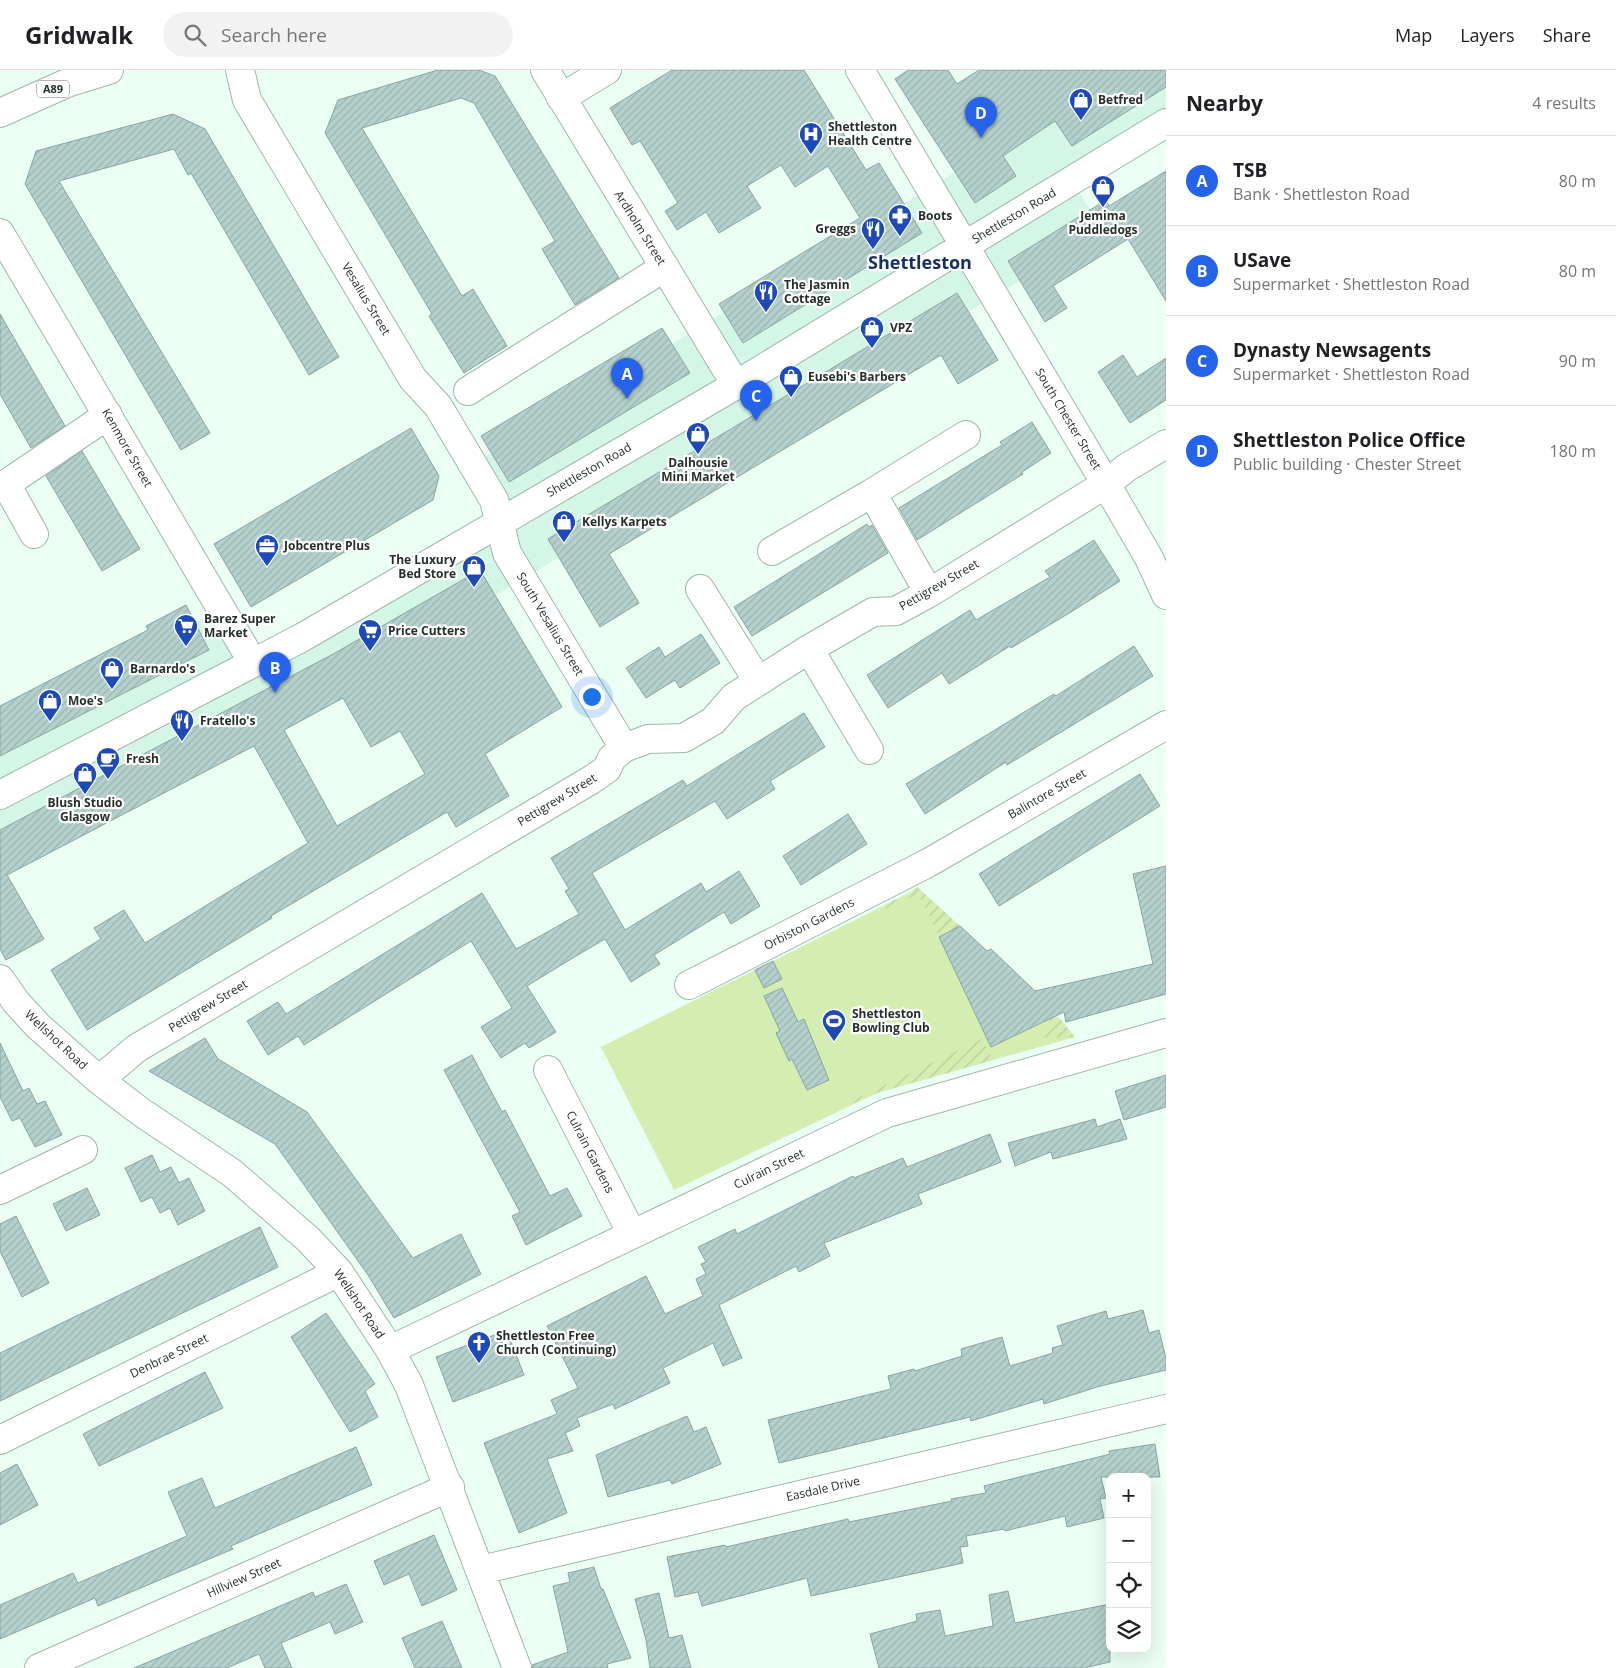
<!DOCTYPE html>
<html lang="en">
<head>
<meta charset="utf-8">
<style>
  body { margin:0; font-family:"Open Sans",sans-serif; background:#f2f2f2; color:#202124 }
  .controls { position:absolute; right:15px; bottom:15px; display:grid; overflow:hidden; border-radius:10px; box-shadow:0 5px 20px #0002 }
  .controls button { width:45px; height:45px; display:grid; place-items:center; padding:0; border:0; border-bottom:1px solid #e0e0e0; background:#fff; color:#202124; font:25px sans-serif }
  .you { position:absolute; left:591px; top:626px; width:18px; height:18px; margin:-12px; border:4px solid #fff; border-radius:50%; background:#1a73e8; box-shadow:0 0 0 8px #1a73e833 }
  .badge { display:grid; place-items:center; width:32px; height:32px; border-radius:50%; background:#2563eb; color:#fff; font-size:16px; font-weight:700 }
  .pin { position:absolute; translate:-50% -41px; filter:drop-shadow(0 1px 2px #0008) }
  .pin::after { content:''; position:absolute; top:26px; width:18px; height:15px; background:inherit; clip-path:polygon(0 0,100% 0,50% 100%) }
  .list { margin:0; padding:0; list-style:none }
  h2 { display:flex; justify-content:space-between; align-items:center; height:65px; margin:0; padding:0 20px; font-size:21px }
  h2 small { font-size:16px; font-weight:400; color:#757577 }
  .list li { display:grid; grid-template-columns:32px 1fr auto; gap:15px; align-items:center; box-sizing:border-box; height:90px; padding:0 20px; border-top:1px solid #e0e0e0 }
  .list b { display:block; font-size:19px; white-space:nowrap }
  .list p { margin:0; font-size:16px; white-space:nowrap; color:#757577 }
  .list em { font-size:16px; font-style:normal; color:#757577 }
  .icon { flex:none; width:28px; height:28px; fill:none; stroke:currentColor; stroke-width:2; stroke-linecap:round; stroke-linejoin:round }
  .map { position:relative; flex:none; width:1166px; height:1598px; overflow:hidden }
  header { display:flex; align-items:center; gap:30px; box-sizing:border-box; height:70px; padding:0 25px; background:#fff; border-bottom:1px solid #e0e0e0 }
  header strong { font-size:24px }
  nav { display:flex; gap:28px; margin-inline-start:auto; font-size:18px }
  .search { width:350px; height:45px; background:#f2f2f2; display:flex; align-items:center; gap:12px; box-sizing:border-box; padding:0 18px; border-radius:28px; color:#757577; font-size:19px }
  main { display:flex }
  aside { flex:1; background:#fff }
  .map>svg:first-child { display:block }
  .built { fill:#d4f6e7 }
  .grass { fill:#d4eeb1 }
  .garden { fill:url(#garden-furrows) }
  .building { fill:url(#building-hatch); stroke:#89a4a0; fill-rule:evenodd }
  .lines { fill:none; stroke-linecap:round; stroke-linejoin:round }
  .minor-casing { stroke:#9eb6ab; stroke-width:30 }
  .major-casing { stroke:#9eb6ab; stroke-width:30 }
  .minor { stroke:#fff; stroke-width:28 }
  .major { stroke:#fff; stroke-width:28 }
  .labels { text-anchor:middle; stroke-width:4.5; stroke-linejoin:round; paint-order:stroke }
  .shield { fill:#fff; stroke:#666d6a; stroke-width:1 }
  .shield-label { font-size:11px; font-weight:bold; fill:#252f2a }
  .poi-label { font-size:12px; font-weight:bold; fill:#252f2a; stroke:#fff; text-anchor:start }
  .street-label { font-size:12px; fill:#252f2a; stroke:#fff }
  .district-label { font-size:18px; font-weight:bold; fill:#182f66; stroke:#fff }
</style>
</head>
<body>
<header>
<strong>Gridwalk</strong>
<div class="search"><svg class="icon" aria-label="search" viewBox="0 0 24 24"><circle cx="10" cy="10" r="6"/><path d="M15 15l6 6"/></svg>Search here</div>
<nav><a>Map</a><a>Layers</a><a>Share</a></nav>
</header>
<main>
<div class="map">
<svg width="1166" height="1598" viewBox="0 0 1166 1598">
  <defs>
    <pattern id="garden-furrows" width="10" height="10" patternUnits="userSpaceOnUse" patternTransform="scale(1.25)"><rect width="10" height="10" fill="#d4eeb1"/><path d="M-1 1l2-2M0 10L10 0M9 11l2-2" fill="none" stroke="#b6cc98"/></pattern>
    <pattern id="building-hatch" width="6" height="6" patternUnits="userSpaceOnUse" patternTransform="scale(1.25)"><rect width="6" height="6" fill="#b5d1cd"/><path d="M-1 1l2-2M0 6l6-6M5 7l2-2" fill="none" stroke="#9cb4b0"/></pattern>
  </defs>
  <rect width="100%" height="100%" fill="#ebfff5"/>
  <path class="built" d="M1166,0V62L1075,117L1104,160L483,533L0,794V655L213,543L250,602L518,449L481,389L1055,42Z"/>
  <path class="grass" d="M917,817L987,881L991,879L1043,935L1061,950L1075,967L877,1023L674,1120L601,977L911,822Z"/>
  <path class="garden" d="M917,817L960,856L939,867L918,824L881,841L879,838L911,822Z
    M1043,935L1061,950L1074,966L1058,971L1056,964L1043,968L1041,960L1052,955Z
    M982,969L993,990L877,1023L854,1033L853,1030Z"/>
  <path class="building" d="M438,0H479L495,6L619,208L575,235L542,179L555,171L474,33L461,28L362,58L462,226L473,219L507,276L464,303L429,246L432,244L325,63L338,30Z
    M672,0H804L866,100L879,93L922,163L743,273L719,234L860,148L828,96L795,117L781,95L747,116L761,138L719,163L706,142L677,160L665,141L678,133L640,71L632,75L610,38Z
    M908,0H948L957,14L979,0H1166V17L1072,76L1055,51L1003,86L1016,106L975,133L895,9Z
    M173,44L205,59L339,287L309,305L191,103L188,105L174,79L59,111L210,363L181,380L25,114L36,81Z
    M1166,101V231L1128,169L1053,216L1067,238L1045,252L1008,191L1106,130L1109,136Z
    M957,223L998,290L958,314L941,285L609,484L639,533L600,557L548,469Z
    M0,244L65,356L31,378L0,324Z
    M662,258L690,303L509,412L481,366Z
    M1123,285L1137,307L1166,288V330L1130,353L1098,302Z
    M1032,352L1051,383L1022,402L1023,404L917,470L899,438L1002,375L1000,372Z
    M411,358L439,406L433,430L251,537L214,474Z
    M82,381L140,479L102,501L46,406Z
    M867,454L869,457L872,455L888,483L752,566L734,537Z
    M1094,470L1120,511L1071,542L1011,578L1010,576L949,614L942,603L888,638L867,605L970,540L976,550L1050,507L1045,501Z
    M480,500L562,637L485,684L509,726L456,757L447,742L271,846L272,848L87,960L51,900L101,869L94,858L124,840L145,873L308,773L254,676L7,805L44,869L6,890L0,879V760L335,583ZM343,628L371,677L400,661L425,704L337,756L284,660Z
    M186,535L209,580L0,686V636L148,560L146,556Z
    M701,564L720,593L680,618L675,610L646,628L626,598L659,577L665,587Z
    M1134,576L1153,606L1007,695L1006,692L925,744L906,714L1054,624L1056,626Z
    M804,643L825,677L770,711L775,719L727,749L715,731L592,803L625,860L701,813L706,822L739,801L760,836L731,854L724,842L654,885L660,894L631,912L605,869L571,889L527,916L556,962L529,978L525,973L501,988L481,957L512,938L471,871L304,975L298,966L268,985L247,951L278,932L286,944L482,823L516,879L542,865L579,844L565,821L569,819L551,788L683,710L687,716Z
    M1140,704L1160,736L999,836L979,804Z
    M848,744L867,774L801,815L783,786Z
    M1166,796V924L1066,952L1064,942L991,977L939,867L960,856L987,881L991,879L1035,921L1153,894L1133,804Z
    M773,891L782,909L764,918L755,900Z
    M782,918L798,952L804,949L829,1010L807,1020L792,989L789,991L776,963L780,961L764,926Z
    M205,968L218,989L307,1042L413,1188L461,1164L481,1204L394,1248L368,1205L275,1074L149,1001Z
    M0,973L23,1021L29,1018L37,1034L45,1031L62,1065L35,1077L20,1048L12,1051L0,1027Z
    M472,985L502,1042L505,1040L550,1126L567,1118L582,1146L526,1175L512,1146L520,1142L444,1000Z
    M1166,1005V1037L1124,1050L1115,1021Z
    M1095,1049L1097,1057L1120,1049L1127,1069L1053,1089L1051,1082L1015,1096L1008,1073Z
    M990,1064L1001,1092L918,1124L922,1134L824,1173L830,1186L799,1202L796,1196L719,1235L742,1288L723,1296L713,1273L663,1298L670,1313L615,1339L613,1334L577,1348L580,1356L565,1363L573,1381L547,1389L567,1443L519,1463L484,1373L557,1344L551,1330L578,1318L547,1256L646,1206L665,1244L703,1226L696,1209L706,1204L701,1194L706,1192L698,1177L735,1159L737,1164L853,1106L854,1108L903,1088L907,1097Z
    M152,1085L160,1102L171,1097L179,1113L189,1108L205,1141L178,1155L170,1138L160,1143L152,1127L141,1132L125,1098Z
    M87,1118L100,1145L66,1161L53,1134Z
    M16,1146L49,1213L22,1227L0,1181V1154Z
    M260,1157L278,1197L0,1331V1283Z
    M1143,1240L1149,1263L1159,1260L1166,1288V1300L1097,1317L1044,1334L1043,1329L971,1351L970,1347L779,1393L768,1350L891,1319L888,1306L914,1299L915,1301L962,1286L961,1279L1002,1267L1010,1296L1053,1283L1052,1278L1063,1275L1057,1256L1106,1241L1108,1249Z
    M326,1243L375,1314L365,1321L378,1347L350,1362L291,1267Z
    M497,1264L500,1273L510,1269L524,1305L453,1332L436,1287Z
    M205,1302L223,1338L99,1396L83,1364Z
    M687,1346L694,1362L706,1357L721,1394L672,1414L670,1410L608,1427L596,1385Z
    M1155,1374L1160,1407H1101L1106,1428L1100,1429L1104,1448L1067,1457L1065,1446L1005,1461L1004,1459L966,1466L968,1476L960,1477L963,1493L811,1526L807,1508L702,1536L698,1522L675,1527L667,1487L725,1475L726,1477L848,1449L849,1452L952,1431L951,1429L986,1423L984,1416L1110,1384L1109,1381Z
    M356,1377L372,1415L231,1476L233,1479L98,1536L95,1528L0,1569V1535L73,1503L78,1513L187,1466L168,1422L202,1408L215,1438Z
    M17,1394L38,1435L0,1455V1403Z
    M434,1465L457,1520L422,1536L409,1504L384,1515L374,1491Z
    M594,1497L601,1519H603L631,1588L607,1594L608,1598H532V1595L568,1582L553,1516L570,1512L568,1503Z
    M346,1514L363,1552L335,1564L330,1552L281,1573L292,1598H265L259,1584L227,1598H134L313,1522L315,1527Z
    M1008,1521L1015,1553L1110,1534V1592L1084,1598H879L870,1564L917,1551L916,1544L940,1540L945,1566L993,1556L989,1525Z
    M659,1523L669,1568L682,1565L691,1598H650L646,1570L635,1529Z
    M442,1551L462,1598H415L402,1568Z"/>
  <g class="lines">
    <g class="minor-casing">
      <path id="minor" d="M240,0L247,30L413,309L438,336L494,430L507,483L624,678
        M545,0L736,315
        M860,0L1106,414L1149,488L1166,525
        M561,28L607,0
        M0,163L253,593
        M468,321L665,197
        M34,464L6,414L108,345
        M772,481L872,423
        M700,519L758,611
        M929,523L872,423L966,365
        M809,579L869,680
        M0,725L303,567L736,315L1166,53
        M0,909L16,932L38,956L99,1010L141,1042L232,1103L308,1169L339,1202L390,1280L409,1315L517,1598
        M689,915L928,793L1166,655
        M548,1000L632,1164
        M99,1010L137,978L591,710L607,699L612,688L624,678L648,669L684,668L713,651L734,627L809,579L873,542L896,541L929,523L1106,414L1126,398L1166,374
        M0,1120L83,1080
        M390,1280L887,1043L1166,963
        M0,1370L339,1202
        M481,1500L1166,1339
        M39,1598L450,1417"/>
    </g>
    <g class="major-casing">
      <path id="major" d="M0,43L67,13L109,0"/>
    </g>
    <use href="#minor" class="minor"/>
    <use href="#major" class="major"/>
  </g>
  <defs>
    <g id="shop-pin" transform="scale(1.25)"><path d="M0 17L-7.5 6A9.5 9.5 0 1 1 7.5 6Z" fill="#1e4ab8" stroke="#fff"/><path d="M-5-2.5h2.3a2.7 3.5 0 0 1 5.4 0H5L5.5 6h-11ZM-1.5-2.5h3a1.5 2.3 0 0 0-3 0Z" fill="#fff"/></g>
    <g id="hospital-pin" transform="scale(1.25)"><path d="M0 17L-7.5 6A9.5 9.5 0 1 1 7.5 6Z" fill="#1e4ab8" stroke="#fff"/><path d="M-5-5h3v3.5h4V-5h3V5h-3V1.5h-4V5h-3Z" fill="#fff"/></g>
    <g id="pharmacy-pin" transform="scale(1.25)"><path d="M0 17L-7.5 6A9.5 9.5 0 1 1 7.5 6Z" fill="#1e4ab8" stroke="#fff"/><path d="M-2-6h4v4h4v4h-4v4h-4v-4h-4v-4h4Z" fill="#fff"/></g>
    <g id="restaurant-pin" transform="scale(1.25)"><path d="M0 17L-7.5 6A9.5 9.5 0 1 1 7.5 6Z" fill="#1e4ab8" stroke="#fff"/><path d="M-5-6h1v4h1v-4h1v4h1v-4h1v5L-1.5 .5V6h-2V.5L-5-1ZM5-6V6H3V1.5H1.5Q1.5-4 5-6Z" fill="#fff"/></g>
    <g id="office-pin" transform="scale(1.25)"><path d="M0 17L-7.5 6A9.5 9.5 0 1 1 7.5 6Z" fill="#1e4ab8" stroke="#fff"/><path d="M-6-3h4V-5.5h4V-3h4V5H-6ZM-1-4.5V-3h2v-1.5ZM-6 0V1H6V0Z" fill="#fff"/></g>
    <g id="supermarket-pin" transform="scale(1.25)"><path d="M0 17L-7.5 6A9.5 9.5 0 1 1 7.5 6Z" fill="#1e4ab8" stroke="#fff"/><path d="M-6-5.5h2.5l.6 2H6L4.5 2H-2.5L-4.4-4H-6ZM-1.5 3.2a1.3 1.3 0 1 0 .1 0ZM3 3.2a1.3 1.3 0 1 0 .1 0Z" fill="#fff"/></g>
    <g id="cafe-pin" transform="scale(1.25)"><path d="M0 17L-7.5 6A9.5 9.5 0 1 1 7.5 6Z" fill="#1e4ab8" stroke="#fff"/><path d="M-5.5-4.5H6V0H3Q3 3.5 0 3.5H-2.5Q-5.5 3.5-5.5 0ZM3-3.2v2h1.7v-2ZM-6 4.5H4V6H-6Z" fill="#fff"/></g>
    <g id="stadium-pin" transform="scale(1.25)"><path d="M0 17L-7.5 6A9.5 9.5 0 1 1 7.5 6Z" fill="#1e4ab8" stroke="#fff"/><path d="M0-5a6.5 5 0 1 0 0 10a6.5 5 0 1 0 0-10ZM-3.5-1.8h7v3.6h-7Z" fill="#fff"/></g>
    <g id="church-pin" transform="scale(1.25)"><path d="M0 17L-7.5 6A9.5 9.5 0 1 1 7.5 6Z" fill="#1e4ab8" stroke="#fff"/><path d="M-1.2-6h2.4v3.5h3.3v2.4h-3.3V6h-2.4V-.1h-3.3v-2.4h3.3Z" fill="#fff"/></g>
  </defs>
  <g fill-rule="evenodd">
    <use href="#shop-pin" x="1081" y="30"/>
    <use href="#hospital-pin" x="811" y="64"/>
    <use href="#shop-pin" x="1103" y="117"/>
    <use href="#pharmacy-pin" x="900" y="146"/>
    <use href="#restaurant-pin" x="873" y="159"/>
    <use href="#restaurant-pin" x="766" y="222"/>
    <use href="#shop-pin" x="872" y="258"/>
    <use href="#shop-pin" x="791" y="307"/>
    <use href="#shop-pin" x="698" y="364"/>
    <use href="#shop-pin" x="564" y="452"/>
    <use href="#office-pin" x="267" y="476"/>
    <use href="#shop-pin" x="474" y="497"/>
    <use href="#supermarket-pin" x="186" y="556"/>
    <use href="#supermarket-pin" x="370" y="561"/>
    <use href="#shop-pin" x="112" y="599"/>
    <use href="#shop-pin" x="50" y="631"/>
    <use href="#restaurant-pin" x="182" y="651"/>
    <use href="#cafe-pin" x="108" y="689"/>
    <use href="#shop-pin" x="85" y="704"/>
    <use href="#stadium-pin" x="834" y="951"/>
    <use href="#church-pin" x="479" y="1273"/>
  </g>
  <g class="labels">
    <rect class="shield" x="37" y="10.5" width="32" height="17" rx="4"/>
    <g class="shield-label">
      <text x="53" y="23">A89</text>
    </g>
    <g class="poi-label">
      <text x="1098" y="34">Betfred</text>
      <text x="828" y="61">Shettleston<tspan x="828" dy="14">Health Centre</tspan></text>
      <text x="918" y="150">Boots</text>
      <text x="1103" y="150" text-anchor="middle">Jemima<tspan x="1103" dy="14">Puddledogs</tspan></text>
      <text x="856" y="163" text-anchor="end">Greggs</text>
      <text x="784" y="219">The Jasmin<tspan x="784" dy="14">Cottage</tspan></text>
      <text x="890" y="262">VPZ</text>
      <text x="808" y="311">Eusebi's Barbers</text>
      <text x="698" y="397" text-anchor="middle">Dalhousie<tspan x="698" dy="14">Mini Market</tspan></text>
      <text x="582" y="456">Kellys Karpets</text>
      <text x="284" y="480">Jobcentre Plus</text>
      <text x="456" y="494" text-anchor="end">The Luxury<tspan x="456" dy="14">Bed Store</tspan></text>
      <text x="204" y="553">Barez Super<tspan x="204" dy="14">Market</tspan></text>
      <text x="388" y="565">Price Cutters</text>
      <text x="130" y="603">Barnardo's</text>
      <text x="68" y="635">Moe's</text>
      <text x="200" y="655">Fratello's</text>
      <text x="126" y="693">Fresh</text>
      <text x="85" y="737" text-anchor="middle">Blush Studio<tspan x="85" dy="14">Glasgow</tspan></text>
      <text x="852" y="948">Shettleston<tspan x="852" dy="14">Bowling Club</tspan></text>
      <text x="496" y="1270">Shettleston Free<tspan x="496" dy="14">Church (Continuing)</tspan></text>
    </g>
    <g class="street-label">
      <text transform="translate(1014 146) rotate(-31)" y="4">Shettleston Road</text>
      <text transform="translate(640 158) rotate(58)" y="4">Ardholm Street</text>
      <text transform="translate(366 229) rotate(59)" y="4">Vesalius Street</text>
      <text transform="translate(1068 349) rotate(59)" y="4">South Chester Street</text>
      <text transform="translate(127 378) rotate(60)" y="4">Kenmore Street</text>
      <text transform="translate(589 400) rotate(-30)" y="4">Shettleston Road</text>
      <text transform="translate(939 515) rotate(-30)" y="4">Pettigrew Street</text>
      <text transform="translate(550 554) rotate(59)" y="4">South Vesalius Street</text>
      <text transform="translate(1047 724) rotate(-30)" y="4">Balintore Street</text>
      <text transform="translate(557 730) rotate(-31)" y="4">Pettigrew Street</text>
      <text transform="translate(809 854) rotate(-27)" y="4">Orbiston Gardens</text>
      <text transform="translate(208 936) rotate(-31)" y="4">Pettigrew Street</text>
      <text transform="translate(56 970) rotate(43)" y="4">Wellshot Road</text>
      <text transform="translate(590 1082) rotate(63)" y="4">Culrain Gardens</text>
      <text transform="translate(769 1099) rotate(-26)" y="4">Culrain Street</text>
      <text transform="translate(359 1234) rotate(56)" y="4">Wellshot Road</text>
      <text transform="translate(169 1286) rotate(-26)" y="4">Denbrae Street</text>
      <text transform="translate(823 1419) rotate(-13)" y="4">Easdale Drive</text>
      <text transform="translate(244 1508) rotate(-24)" y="4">Hillview Street</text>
    </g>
    <g class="district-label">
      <text x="920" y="199">Shettleston</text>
    </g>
  </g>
</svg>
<div class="controls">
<button>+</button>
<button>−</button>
<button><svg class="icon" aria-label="locate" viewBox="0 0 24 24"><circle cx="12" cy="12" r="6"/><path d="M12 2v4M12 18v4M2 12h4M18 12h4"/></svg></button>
<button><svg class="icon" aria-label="layers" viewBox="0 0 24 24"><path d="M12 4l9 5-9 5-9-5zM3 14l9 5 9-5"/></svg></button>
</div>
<div class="you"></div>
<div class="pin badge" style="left:627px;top:329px">A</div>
<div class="pin badge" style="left:275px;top:623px">B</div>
<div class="pin badge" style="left:756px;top:351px">C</div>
<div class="pin badge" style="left:981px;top:68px">D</div>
</div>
<aside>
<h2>Nearby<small>4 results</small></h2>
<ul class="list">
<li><span class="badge">A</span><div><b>TSB</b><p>Bank · Shettleston Road</p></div><em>80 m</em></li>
<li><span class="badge">B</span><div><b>USave</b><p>Supermarket · Shettleston Road</p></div><em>80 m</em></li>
<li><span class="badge">C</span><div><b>Dynasty Newsagents</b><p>Supermarket · Shettleston Road</p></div><em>90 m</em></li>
<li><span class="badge">D</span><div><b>Shettleston Police Office</b><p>Public building · Chester Street</p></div><em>180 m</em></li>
</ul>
</aside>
</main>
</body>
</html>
